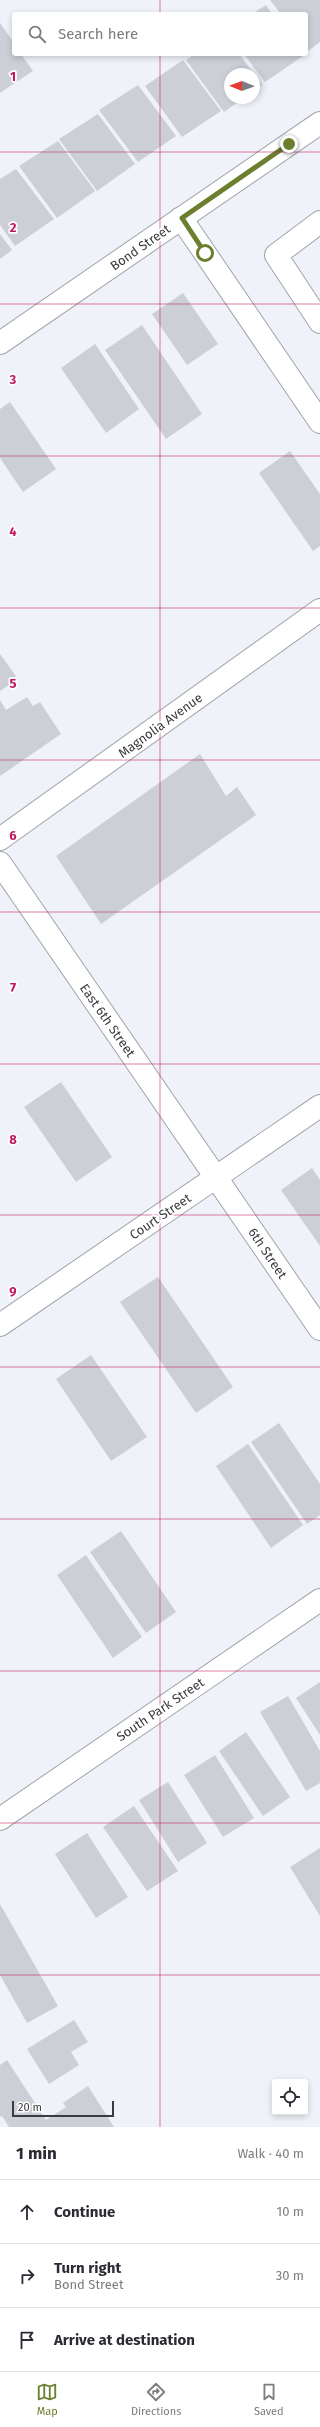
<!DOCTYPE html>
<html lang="en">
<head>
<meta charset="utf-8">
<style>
  body { margin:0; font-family:"Fira Sans",sans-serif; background:#f7f7f7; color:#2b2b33 }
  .controls { position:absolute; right:12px; bottom:12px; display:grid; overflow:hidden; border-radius:4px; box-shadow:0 2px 6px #0003 }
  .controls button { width:36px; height:36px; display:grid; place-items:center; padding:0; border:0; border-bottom:1px solid #e1e1e2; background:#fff; color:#2b2b33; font:20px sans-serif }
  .compass { position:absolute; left:224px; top:68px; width:36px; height:36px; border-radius:50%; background:#fff; box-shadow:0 2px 6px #0003; rotate:271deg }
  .scale { position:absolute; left:12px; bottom:10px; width:102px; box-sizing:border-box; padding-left:4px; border:2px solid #3a3b3e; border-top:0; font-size:11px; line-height:14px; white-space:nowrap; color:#3a3b3e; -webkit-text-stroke:3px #fff; paint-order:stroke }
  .stop { position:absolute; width:12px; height:12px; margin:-9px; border:3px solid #6b7f2f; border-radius:50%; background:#fff }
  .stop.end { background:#6b7f2f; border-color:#fff; box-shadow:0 1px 4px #0008 }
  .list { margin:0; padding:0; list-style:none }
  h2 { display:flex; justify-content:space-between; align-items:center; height:52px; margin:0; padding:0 16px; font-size:17px }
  h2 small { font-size:13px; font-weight:400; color:#7c7c81 }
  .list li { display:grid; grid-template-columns:26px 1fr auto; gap:12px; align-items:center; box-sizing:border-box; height:64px; padding:0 16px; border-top:1px solid #e1e1e2 }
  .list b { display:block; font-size:15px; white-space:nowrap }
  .list p { margin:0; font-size:13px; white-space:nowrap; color:#7c7c81 }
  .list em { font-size:13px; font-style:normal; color:#7c7c81 }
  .icon { flex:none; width:22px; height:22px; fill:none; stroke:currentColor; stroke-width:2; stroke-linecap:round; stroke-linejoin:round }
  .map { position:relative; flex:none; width:320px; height:2127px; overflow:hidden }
  .search { position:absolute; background:#fff; box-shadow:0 2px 6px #0003; left:12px; right:12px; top:12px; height:44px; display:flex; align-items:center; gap:10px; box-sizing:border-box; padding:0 14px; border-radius:4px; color:#7c7c81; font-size:15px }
  .sheet { height:244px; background:#fff }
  nav { display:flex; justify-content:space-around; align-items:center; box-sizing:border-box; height:56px; border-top:1px solid #e1e1e2; background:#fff; font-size:11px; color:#7c7c81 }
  nav a { display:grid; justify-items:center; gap:2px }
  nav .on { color:#6b7f2f }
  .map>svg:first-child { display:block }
  .building { fill:#cdcfd7 }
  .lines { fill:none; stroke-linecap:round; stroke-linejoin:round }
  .minor-casing { stroke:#a2a4ab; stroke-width:24 }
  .minor { stroke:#fff; stroke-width:22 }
  .route { stroke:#6b7f2f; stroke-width:5 }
  .grid { fill:none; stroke:#c2185b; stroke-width:1; stroke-opacity:0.55 }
  .labels { text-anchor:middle; stroke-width:3.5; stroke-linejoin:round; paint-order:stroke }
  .street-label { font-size:13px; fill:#3a3b3e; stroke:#fff }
  .grid-label { font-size:13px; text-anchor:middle; font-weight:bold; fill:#c2185b; stroke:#fff; stroke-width:3.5; stroke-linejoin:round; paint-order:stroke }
</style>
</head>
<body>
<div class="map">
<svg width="320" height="2127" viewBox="0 0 320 2127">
  <rect width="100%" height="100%" fill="#eff2f9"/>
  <path class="building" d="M270,0H320V42L308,51L306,14H281Z
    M266,5L272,14H252Z
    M0,23L14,43V54H21L33,71L0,93Z
    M195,54H239L254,74H230V98H244L224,112L186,60Z
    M244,54H302L303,56L265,82Z
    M183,60L221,111L182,137L145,86Z
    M254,74L262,85L254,91Z
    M138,85L176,136L138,162L99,110Z
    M98,114L135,164L97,191L59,139Z
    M58,141L95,191L57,218L19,166Z
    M16,169L54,219L15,246L0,225V179Z
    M0,234L12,250L0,259Z
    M183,293L218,344L187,365L152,314Z
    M142,325L202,414L166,439L105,350Z
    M95,344L139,409L106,433L61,368Z
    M10,402L56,469L23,492L0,458V409Z
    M290,451L320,494V546L313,551L259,473Z
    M0,654L18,679L0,691Z
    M27,697L33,706L40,702L61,734L0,776V700L6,710Z
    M200,754L226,796L237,787L256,815L101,924L56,856Z
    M61,1082L112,1157L76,1182L24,1107Z
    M312,1168L320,1180V1246L281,1190Z
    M158,1277L233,1387L196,1413L120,1302Z
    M91,1355L147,1437L111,1461L56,1379Z
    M279,1423L320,1484V1515L307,1524L251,1442Z
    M248,1444L303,1525L271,1548L216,1466Z
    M121,1531L176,1612L146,1633L90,1552Z
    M86,1555L142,1637L113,1658L57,1575Z
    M320,1682V1735L296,1698Z
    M288,1696L320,1751V1783L306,1791L260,1712Z
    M246,1732L290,1797L263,1816L219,1751Z
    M215,1755L254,1818L223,1837L184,1775Z
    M168,1782L207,1843L178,1862L139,1800Z
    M134,1806L178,1871L147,1891L103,1827Z
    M87,1833L128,1897L96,1918L55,1854Z
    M320,1848V1916L290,1867Z
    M0,1904L58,2006L27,2023L0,1975Z
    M74,2020L88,2042L71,2052L79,2065L49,2084L27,2049Z
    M7,2060L46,2120L66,2107L63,2103L88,2086L114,2127H9L2,2116L0,2117V2065Z"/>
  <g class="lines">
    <g class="minor-casing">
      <path id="minor" d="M181,218L320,422
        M320,222L276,255L320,322
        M0,343L320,123
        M0,839L320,610
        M0,863L320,1329
        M0,1325L320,1106
        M0,1819L320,1600"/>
    </g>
    <use href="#minor" class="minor"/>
  </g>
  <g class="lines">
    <path class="route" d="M205,253L182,218L289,144"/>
  </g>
  <path class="grid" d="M160,0V14M160,54V2127M0,152H320M0,304H320M0,456H320M0,608H320M0,760H320M0,912H320M0,1064H320M0,1215H320M0,1367H320M0,1519H320M0,1671H320M0,1823H320M0,1975H320"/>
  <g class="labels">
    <g class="street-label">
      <text transform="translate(140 247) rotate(-35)" y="5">Bond Street</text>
      <text transform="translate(160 725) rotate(-36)" y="5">Magnolia Avenue</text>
      <text transform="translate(108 1020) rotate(55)" y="5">East 6th Street</text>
      <text transform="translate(160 1216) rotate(-34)" y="5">Court Street</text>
      <text transform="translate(268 1253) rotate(56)" y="5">6th Street</text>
      <text transform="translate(160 1709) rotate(-34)" y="5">South Park Street</text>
    </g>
  </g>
  <g class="grid-label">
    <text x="13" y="81">1</text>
    <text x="13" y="232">2</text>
    <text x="13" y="384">3</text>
    <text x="13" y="536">4</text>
    <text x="13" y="688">5</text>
    <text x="13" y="840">6</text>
    <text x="13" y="992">7</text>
    <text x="13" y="1144">8</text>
    <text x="13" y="1296">9</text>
  </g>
</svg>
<div class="controls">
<button><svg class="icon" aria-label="locate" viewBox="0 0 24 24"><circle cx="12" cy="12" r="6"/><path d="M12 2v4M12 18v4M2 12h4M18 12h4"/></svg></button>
</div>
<svg class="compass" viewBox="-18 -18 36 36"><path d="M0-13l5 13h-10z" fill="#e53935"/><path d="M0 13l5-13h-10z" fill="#7c7c81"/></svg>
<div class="scale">20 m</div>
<div class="stop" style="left:205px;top:253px"></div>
<div class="stop end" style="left:289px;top:144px"></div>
<div class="search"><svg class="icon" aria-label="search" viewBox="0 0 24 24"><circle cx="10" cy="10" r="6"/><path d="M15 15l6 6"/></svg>Search here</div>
</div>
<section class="sheet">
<h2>1 min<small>Walk · 40 m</small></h2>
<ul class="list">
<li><svg class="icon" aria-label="ahead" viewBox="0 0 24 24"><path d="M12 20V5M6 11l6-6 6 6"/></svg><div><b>Continue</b></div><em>10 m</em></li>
<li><svg class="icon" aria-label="right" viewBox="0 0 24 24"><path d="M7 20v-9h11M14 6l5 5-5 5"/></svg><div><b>Turn right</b><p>Bond Street</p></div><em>30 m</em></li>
<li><svg class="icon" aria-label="arrive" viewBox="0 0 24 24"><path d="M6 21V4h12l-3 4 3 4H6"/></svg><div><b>Arrive at destination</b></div></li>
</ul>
</section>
<nav>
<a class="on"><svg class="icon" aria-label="map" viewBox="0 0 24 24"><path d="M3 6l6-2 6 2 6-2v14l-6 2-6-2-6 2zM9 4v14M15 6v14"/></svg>Map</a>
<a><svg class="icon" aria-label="directions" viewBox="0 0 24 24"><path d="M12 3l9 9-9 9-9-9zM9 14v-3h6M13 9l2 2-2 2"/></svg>Directions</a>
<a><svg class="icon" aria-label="saved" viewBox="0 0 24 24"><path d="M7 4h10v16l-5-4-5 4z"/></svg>Saved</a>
</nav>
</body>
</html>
